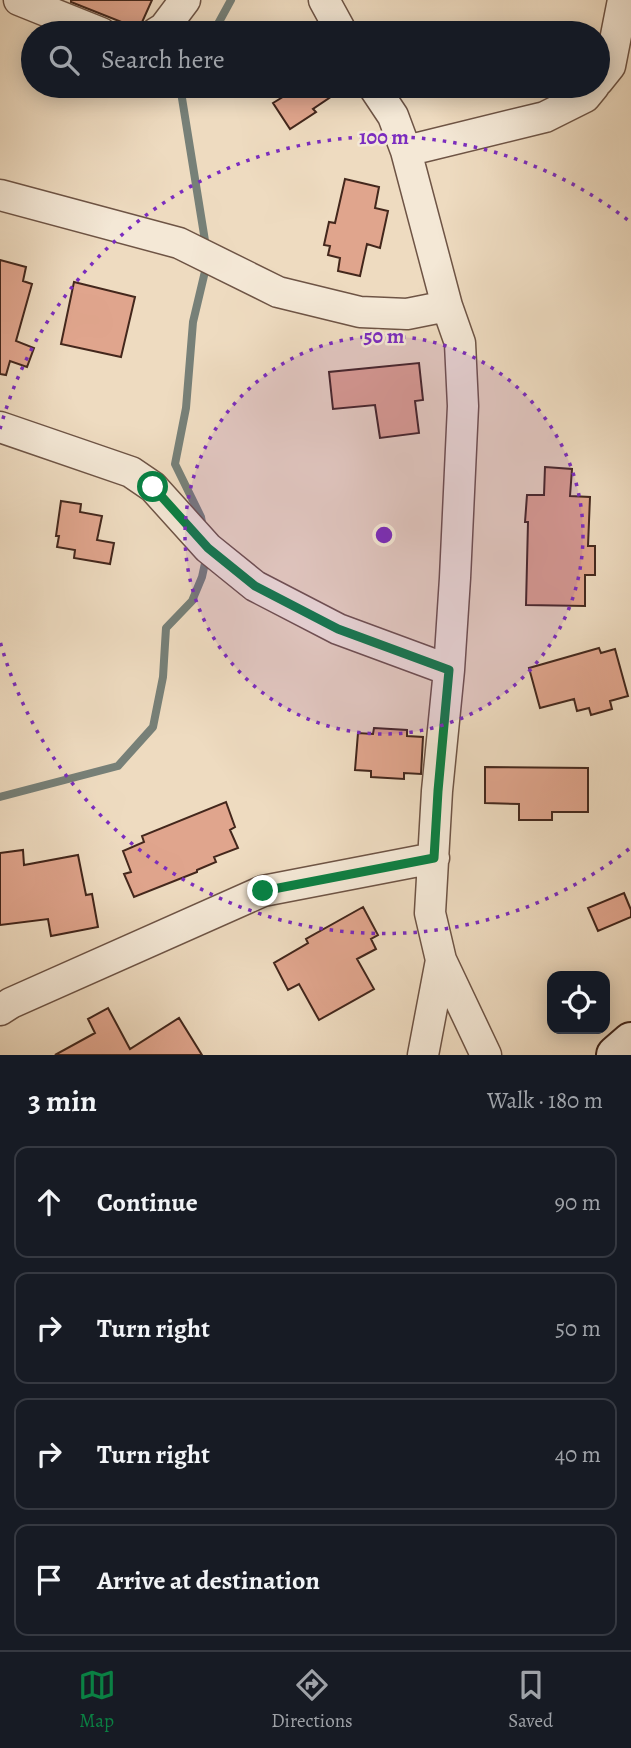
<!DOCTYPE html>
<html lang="en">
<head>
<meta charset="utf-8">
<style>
  body { margin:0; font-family:Alegreya,serif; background:#242831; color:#f1f3f6 }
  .controls { position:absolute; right:21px; bottom:21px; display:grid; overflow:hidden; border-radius:14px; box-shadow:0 4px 18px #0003 }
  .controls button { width:63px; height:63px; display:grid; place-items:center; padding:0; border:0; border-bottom:2px solid #363941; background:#171b24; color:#f1f3f6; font:35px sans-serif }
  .stop { position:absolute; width:21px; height:21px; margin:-16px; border:5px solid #0b8043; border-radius:50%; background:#fff }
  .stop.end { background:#0b8043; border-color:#fff; box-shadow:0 2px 7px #0008 }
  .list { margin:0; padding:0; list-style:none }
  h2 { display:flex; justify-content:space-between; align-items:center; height:91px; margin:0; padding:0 28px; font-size:30px }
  h2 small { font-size:23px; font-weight:400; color:#9ea1a6 }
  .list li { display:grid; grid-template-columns:46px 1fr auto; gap:21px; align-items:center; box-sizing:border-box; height:112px; margin:0 14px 14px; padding:0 14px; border:2px solid #363941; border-radius:14px }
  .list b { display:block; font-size:26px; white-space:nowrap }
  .list em { font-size:23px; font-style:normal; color:#9ea1a6 }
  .icon { flex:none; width:38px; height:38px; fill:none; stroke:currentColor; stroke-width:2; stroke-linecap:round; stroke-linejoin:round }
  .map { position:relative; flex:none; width:631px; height:1055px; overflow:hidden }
  .search { position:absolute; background:#171b24; box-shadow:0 4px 18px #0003; left:21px; right:21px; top:21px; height:77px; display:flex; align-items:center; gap:18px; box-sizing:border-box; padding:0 24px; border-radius:38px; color:#9ea1a6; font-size:26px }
  .sheet { height:595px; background:#171b24 }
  nav { display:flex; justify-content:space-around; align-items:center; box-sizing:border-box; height:98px; border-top:2px solid #363941; background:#171b24; font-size:19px; color:#9ea1a6 }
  nav a { display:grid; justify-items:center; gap:4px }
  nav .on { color:#0b8043 }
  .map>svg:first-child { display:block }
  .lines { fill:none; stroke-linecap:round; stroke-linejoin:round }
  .stream { stroke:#778078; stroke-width:8 }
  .building { fill:#e0a58d; stroke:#43271c; stroke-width:2 }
  .minor-casing { stroke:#6e5445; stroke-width:33 }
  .secondary-casing { stroke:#43271c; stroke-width:42 }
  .minor { stroke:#f4e8d6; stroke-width:30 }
  .secondary { stroke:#f4e8d6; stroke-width:38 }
  .route { stroke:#0b8043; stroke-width:9 }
  .ring { fill:none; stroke:#7b2cbf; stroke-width:3.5; stroke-dasharray:3.5 7 }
  .centre { fill:#7b2cbf; stroke:#f4e8d6; stroke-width:3.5 }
  .ring-label { font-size:21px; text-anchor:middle; font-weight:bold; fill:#7b2cbf; stroke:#f4e8d6; stroke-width:5; stroke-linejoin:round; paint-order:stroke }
</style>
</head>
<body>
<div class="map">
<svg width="631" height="1055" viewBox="0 0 631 1055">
  <rect width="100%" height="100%" fill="#eedbc0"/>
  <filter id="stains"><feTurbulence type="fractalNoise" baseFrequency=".00286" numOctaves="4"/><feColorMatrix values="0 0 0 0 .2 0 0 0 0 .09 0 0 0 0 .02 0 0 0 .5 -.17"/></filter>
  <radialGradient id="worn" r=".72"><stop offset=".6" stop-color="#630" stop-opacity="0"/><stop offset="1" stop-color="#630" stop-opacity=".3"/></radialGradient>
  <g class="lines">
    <path class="stream" d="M213,33L231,0
      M184,86L181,92L206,247
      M203,528L201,517L175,464L186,408L193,322L207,263
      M0,797L118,766L153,727L163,677L166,628L192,601L202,577L207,554"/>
  </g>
  <path class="building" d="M71,0H152L139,29L71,2Z
    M280,86H347L313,109L316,112L290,129L273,103L286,95Z
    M345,179L379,187L375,208L388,211L380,248L367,244L360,276L338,271L340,258L328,255L330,246L324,245L329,222L335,223Z
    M0,260L26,267L23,281L32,284L16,341L34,348L27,367L10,361L6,375L0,374Z
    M74,282L135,297L121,357L61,344Z
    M419,363L423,400L415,401L419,433L380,438L375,405L333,409L329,372Z
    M545,467L572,469L570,496L590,497L588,546H595V575H585V606L526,605L528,522H525L527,495H544Z
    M61,501L81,504L80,512L102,516L97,540L114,543L110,564L74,558L75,550L57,547L59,536H56Z
    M599,648L601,653L615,649L628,696L610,701L612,709L591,715L589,708L577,711L574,699L540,708L529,668Z
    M374,728L407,730V736L423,737L421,774L404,773V779L371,777V771L355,770L358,733L373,734Z
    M485,767L588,768V812H552V820H519V804L485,803Z
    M226,802L235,827L230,830L238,848L214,857L216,862L197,870V872L134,897L124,874L131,872L123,851L144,842L142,836Z
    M23,850L24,865L78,855L86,895L92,894L98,927L51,936L48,919L0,925V853Z
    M624,893L631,910V917L598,931L588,908Z
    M363,907L378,935L371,939L376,949L357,959L374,989L319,1020L299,984L288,990L274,963L308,943L306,939Z
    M108,1008L130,1049L179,1018L202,1055H55L95,1033L88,1019Z"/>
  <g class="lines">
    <g class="minor-casing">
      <path id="minor" d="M19,0L101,33
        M324,0L342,33
        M156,33L164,28L185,0
        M598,81L610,66L623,0
        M373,86L393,116L406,151L447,306L460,343L463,406L455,578L449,670L437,791L430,913L441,960L486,1055
        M406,151L545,117L585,97L594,86
        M0,195L179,243L278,292L360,312L407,314L447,306
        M0,427L131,472L153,487L208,548L255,586L338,629L449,670
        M0,1010L11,1003L263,891L434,858
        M423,1055L441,960"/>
    </g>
    <g class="secondary-casing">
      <path id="secondary" d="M616,1055L631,1042"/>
    </g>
    <use href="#minor" class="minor"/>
    <use href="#secondary" class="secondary"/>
  </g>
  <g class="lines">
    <path class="route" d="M153,487L208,548L255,586L338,629L449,670L438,791L434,858L263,891"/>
  </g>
  <circle cx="384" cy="535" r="199" fill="#7b2cbf" fill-opacity=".12"/>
  <g class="ring">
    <circle cx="384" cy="535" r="199"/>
    <path d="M629 849A398 398 0 0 1 0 641M0 429A398 398 0 0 1 629 221"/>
  </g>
  <circle cx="384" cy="535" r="10" class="centre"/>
  <g class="ring-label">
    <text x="384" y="144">100 m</text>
    <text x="384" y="343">50 m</text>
  </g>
  <rect width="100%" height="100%" filter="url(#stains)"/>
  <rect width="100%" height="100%" fill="url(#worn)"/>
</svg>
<div class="controls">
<button><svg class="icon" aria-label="locate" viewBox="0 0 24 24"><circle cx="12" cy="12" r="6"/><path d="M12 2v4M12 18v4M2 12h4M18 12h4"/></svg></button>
</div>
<div class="stop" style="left:153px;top:487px"></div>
<div class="stop end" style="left:263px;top:891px"></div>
<div class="search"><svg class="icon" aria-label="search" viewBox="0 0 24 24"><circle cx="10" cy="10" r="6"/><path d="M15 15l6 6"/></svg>Search here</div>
</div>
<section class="sheet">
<h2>3 min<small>Walk · 180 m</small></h2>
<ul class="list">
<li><svg class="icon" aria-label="ahead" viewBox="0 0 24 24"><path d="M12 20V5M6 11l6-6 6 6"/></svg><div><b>Continue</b></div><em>90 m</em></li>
<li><svg class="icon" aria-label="right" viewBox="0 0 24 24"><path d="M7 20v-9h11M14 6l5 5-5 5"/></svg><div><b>Turn right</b></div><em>50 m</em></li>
<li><svg class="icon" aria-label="right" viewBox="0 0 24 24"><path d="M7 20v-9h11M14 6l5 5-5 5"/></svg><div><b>Turn right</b></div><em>40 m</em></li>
<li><svg class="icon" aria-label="arrive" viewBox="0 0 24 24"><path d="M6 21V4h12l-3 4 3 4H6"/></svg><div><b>Arrive at destination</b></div></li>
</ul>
</section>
<nav>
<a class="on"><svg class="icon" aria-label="map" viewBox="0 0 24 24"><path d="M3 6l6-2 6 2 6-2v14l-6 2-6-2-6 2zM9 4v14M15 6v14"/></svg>Map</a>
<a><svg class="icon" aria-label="directions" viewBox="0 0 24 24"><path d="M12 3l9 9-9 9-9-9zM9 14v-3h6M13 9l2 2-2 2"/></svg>Directions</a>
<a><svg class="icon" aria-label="saved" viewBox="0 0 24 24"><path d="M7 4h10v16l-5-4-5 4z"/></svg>Saved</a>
</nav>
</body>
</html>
